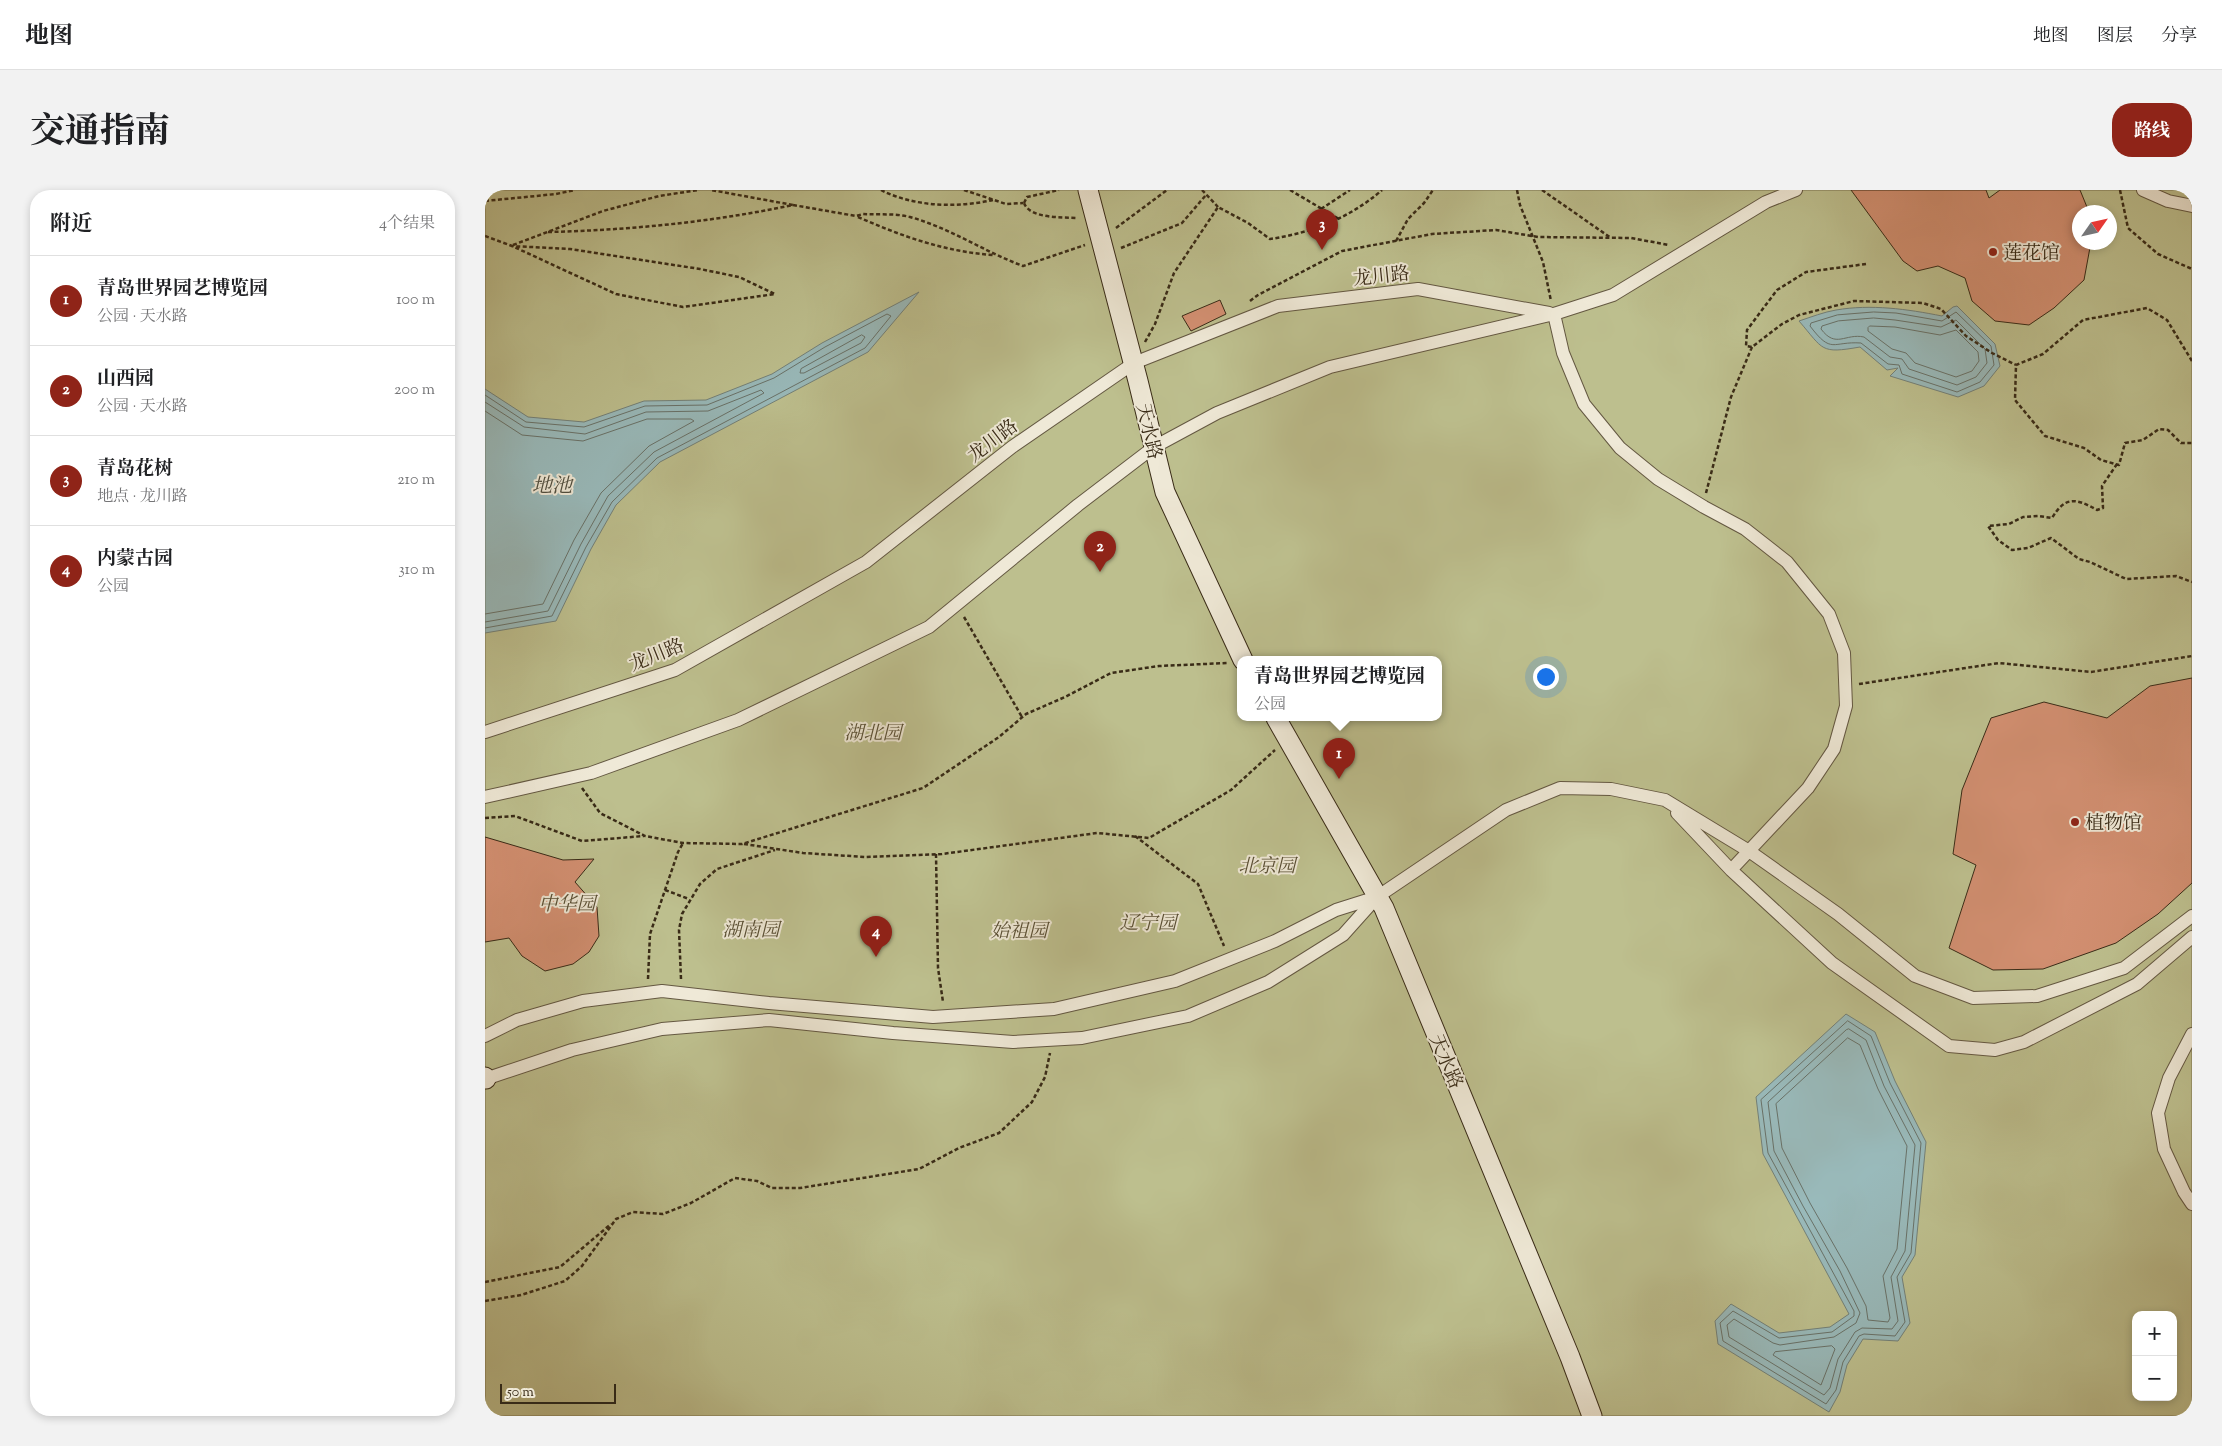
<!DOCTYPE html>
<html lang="zh">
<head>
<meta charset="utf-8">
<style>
  body { margin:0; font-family:"Sorts Mill Goudy","Noto Serif SC",serif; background:#f2f2f2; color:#202124 }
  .controls { position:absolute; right:15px; bottom:15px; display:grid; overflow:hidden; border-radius:10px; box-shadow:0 2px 8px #0003 }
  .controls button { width:45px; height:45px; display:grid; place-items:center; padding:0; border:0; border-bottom:1px solid #e0e0e0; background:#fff; color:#202124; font:25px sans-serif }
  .compass { position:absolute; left:1587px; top:15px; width:45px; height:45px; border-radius:50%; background:#fff; box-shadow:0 2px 8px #0003; rotate:56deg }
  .scale { position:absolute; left:15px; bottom:12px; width:116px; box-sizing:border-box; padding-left:5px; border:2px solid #392b17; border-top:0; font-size:14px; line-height:18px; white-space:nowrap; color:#392b17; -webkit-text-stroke:4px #efe9d7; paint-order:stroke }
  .you { position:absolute; left:1060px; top:486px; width:18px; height:18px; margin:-12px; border:4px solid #fff; border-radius:50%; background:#1a73e8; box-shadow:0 0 0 8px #1a73e833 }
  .badge { display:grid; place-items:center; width:32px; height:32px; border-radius:50%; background:#8f2418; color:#fff; font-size:16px; font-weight:700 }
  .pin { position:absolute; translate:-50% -41px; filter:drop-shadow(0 1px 2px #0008) }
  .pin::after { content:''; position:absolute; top:26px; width:18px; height:15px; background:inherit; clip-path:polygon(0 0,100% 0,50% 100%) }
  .popup { position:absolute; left:752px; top:466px; width:205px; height:65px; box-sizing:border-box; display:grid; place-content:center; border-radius:10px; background:#fff; filter:drop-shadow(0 1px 4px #0005); font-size:16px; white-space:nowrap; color:#757577 }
  .popup b { font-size:19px; color:#202124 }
  .popup::after { content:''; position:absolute; left:50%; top:100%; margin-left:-10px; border:10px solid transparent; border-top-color:#fff }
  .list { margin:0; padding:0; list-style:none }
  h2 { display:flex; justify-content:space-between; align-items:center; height:65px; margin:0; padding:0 20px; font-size:21px }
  h2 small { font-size:16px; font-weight:400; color:#757577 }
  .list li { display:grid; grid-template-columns:32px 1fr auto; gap:15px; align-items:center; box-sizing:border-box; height:90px; padding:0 20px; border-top:1px solid #e0e0e0 }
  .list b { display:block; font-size:19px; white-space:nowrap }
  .list p { margin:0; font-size:16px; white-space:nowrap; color:#757577 }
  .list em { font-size:16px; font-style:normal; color:#757577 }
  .map { position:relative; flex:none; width:1707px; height:1226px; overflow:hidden; border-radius:20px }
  header { display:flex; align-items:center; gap:30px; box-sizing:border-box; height:70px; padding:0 25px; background:#fff; border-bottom:1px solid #e0e0e0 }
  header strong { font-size:24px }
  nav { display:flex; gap:28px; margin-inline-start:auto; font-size:18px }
  .intro { display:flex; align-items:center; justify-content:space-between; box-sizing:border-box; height:120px; padding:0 30px }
  h1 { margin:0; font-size:35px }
  .button { padding:12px 22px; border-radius:20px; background:#8f2418; color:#fff; font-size:18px; font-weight:700 }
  main { display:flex; gap:30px; padding:0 30px }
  aside { flex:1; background:#fff; border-radius:20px; box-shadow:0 2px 8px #0003 }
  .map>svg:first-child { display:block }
  .green { fill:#bdbf8e; stroke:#7b7552; fill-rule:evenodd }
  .water { fill:#99babb; stroke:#738179 }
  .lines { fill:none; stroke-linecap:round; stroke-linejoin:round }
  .shore { stroke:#697269; stroke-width:1 }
  .building { fill:#d28f71; stroke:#392b17 }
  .street-casing { stroke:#645842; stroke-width:14 }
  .secondary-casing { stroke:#392b17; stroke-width:21 }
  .path { stroke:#392b17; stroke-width:2.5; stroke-dasharray:4 2.5; stroke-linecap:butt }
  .street { stroke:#efe9d7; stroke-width:12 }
  .secondary { stroke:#efe9d7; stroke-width:19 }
  .poi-dot { fill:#8f2418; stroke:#efe9d7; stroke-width:2 }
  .labels { text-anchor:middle; stroke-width:4; stroke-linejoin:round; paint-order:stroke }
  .poi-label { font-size:19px; fill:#392b17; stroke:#efe9d7; text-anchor:start }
  .street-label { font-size:19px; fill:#392b17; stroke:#efe9d7 }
  .park-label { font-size:19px; font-style:italic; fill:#5a5035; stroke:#efe9d7 }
  .water-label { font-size:20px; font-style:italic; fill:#514f40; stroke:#efe9d7 }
</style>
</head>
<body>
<header>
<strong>地图</strong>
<nav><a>地图</a><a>图层</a><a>分享</a></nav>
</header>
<div class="intro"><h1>交通指南</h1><a class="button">路线</a></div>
<main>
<aside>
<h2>附近<small>4个结果</small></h2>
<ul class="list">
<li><span class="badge">1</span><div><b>青岛世界园艺博览园</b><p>公园 · 天水路</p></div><em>100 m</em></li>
<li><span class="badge">2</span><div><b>山西园</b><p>公园 · 天水路</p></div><em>200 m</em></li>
<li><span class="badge">3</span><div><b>青岛花树</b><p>地点 · 龙川路</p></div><em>210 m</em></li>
<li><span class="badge">4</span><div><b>内蒙古园</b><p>公园</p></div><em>310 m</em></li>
</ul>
</aside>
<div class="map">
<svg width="1707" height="1226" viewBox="0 0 1707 1226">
  <rect width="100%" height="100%" fill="#e7ddc2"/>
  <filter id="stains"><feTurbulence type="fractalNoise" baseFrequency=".004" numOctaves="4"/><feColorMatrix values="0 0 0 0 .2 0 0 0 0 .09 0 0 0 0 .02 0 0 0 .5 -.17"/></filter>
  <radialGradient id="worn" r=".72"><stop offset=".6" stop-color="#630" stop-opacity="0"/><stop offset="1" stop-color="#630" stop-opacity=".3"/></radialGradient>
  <path class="green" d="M0,0H1707V1226H0ZM1594,22H1624V52H1594ZM755,470H953V528H755ZM1651,1125H1688V1207H1651Z"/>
  <path class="water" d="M434,102L383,162L175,272L131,315L106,359L71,431L0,443V199L43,227L99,232L159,211L221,210L287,184L337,153Z
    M1472,116L1510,154L1515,176L1499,196L1473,207L1405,186L1413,178L1402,180L1375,157C1335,164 1339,160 1314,131C1326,127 1339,122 1351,120C1386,114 1422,119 1457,126L1468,117Z
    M1361,824L1390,842L1410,891L1441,952L1430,1065L1417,1087L1425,1133L1413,1151L1378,1149L1362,1175L1355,1202L1344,1222L1233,1154L1230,1131L1246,1114L1294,1143L1345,1137L1364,1124L1278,964L1271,907Z"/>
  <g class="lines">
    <path class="shore" d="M1389,122L1411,123L1457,131L1471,122L1506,156L1509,175L1495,192L1472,202L1417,184L1414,175L1403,174L1376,153C1347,151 1347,165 1325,136L1326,133L1352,125Z
      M1389,128L1410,130L1456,137L1471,130L1500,159L1502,173L1491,187L1472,195L1424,179L1417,169L1405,167L1379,147C1360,143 1351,159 1336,139L1337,136L1353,131Z
      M1385,136L1410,137L1455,145L1471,140L1493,162L1494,171L1487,181L1471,187L1430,173L1421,163L1407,159L1383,141V138Z
      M377,145L380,147L376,153L319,183H315L316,179Z
      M0,205L41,232L99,237L160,216L222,215L289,188L340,157L402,124L406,126L380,158L172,268L127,312L101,357L67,426L0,438
      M0,212L39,237L100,244L161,222L223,221L276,200L279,203L169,262L123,306L96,354L63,421L0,432
      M0,221L37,245L98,251L162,229H206L209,231L164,256L116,303L89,350L58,414L0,424
      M1363,831L1386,846L1405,893L1436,953L1426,1063L1412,1087L1420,1132L1410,1146L1379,1144L1374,1146L1358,1172L1351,1200L1341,1214L1238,1151L1235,1133L1248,1121L1294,1148L1347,1142L1369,1126V1121L1283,963L1276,910Z
      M1364,839L1381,850L1399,896L1430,955L1420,1061L1406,1087L1413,1131L1407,1139L1377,1138L1370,1142L1353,1169L1345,1198L1339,1205L1244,1147L1242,1135L1249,1129L1288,1153L1295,1155L1349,1147L1371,1133L1375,1123L1355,1081L1318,1016L1289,961L1283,912L1361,840Z
      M1363,848L1375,855L1393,899L1422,956L1412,1059L1398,1086L1405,1128L1403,1132L1383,1130L1381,1116L1362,1078L1325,1013L1297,958L1291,914Z
      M1347,1156L1350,1159L1336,1195L1288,1165L1290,1162Z"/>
  </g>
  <path class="building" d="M1366,0H1501L1504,8L1515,0H1595L1604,22H1594V52H1606L1599,90L1569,118L1544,135L1510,131L1487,111L1480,88L1453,76L1432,81L1418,71Z
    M735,110L741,124L706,141L697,126Z
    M1707,488V693L1673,724L1631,753L1558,779L1508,780L1464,758L1491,675L1468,664L1477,600L1506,528L1559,512L1622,528L1665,496Z
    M0,647L78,670L109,669L90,692L112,717L114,746L104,762L88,774L60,781L37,766L24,748L0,752Z"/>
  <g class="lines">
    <g class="street-casing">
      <path id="street" d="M1658,0L1683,11L1707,16
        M1069,124L1078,163L1099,214L1135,258L1173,289L1219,317L1260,339L1302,372L1344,424L1359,463L1361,516L1349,559L1323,598L1246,680
        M0,542L190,480L381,372L527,257L649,173L793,116L933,99L1064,123
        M0,607L106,583L253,530L444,437L593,315L669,257L732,223L845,177L1069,124L1128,105L1281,12L1311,0
        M1192,623L1246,680L1347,773L1464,856L1510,860L1539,852L1652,794L1707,747
        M1707,844L1684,888L1673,923L1679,959L1699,1002L1707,1014
        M0,846L32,830L98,811L177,801L284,813L448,827L569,819L690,791L790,751L851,720L892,707
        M0,889L87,860L177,839L284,830L408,843L528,852L597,848L703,826L783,792L858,745L892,707L1021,620L1075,598L1126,599L1180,610L1264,661L1353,724L1430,786L1488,808L1552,806L1639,778L1707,726"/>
    </g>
    <g class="secondary-casing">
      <path id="secondary" d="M603,0L653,191L680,302L758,470
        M791,528L899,718L1085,1167L1107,1226
        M0,887L1,889"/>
    </g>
    <path class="path" d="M396,0C429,17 473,18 508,10
      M479,0L521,14L538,13
      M717,0L733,17
      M805,0L854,29
      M1032,0L1035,15L1058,72L1066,111
      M1057,0L1126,48
      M1635,0L1643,38L1673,64L1707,79
      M0,11L71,4L90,0
      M539,13C545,29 577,27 592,28
      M539,13L542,7L574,0
      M308,15L371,26L378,24C393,25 410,23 425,27C465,38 500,62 538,76L600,55
      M836,19L865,0
      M373,27C416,46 461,62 508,65
      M631,38L682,0
      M63,42C146,40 227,32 308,15L226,0
      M0,46L27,56L131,104L198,117L290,104L254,87L215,79L85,59L27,56
      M911,51L923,29L939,13L948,0
      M28,55L118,21L174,6L213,0
      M636,58L697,33L721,5
      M1381,74L1321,82L1292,100L1262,140L1261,156L1267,157L1297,134L1314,125L1369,111L1438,113L1456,119L1481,146L1507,163L1531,175
      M765,111L773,105L857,61L947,44L1011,40L1053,47L1146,48L1184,55
      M660,152L670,134L689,83L733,17L763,33L785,49C826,43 865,28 897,0
      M1707,171L1682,130L1662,118L1598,130L1558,164L1531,175L1530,210L1560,246L1599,258L1616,270L1634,275L1640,253L1658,250L1674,239L1683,240L1696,253H1707
      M1632,274L1617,296L1618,318L1612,320C1591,308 1580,306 1567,328L1553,326L1538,327L1524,334L1503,336L1513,350L1527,360L1543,358L1566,348L1594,369L1605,372L1641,389L1691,386L1707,392
      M1221,303L1246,207L1267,157
      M479,427L537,527
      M1374,494L1514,473L1606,482L1707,466
      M97,598L115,623L160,646L198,653L257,654L438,598L514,547L541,524L580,507L626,483L674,476L742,473
      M0,628L30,626L97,651L159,646
      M650,646L713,694L739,756
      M259,654L318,663L381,667L457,664L612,643L664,648L746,600L790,560
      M451,664L453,778L458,812
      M180,700L204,709
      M163,789L165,744L193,662L198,653
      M196,789L194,740L197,724L215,694L232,679L290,660
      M0,1092L75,1077L126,1034
      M0,1111L36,1105L80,1091L97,1076L131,1029L148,1022L178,1024L206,1013L250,988L272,991L287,998H315L434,979L474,958L514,943L547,912L560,887L565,863"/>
    <use href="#street" class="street"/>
    <use href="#secondary" class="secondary"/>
  </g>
  <g class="poi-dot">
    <circle cx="1508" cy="62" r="5"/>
    <circle cx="1590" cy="632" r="5"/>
  </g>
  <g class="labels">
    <g class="poi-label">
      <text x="1518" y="69">莲花馆</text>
      <text x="1600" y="639">植物馆</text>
    </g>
    <g class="street-label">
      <text transform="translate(896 85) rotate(-6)" y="7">龙川路</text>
      <text transform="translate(665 241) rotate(77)" y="7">天水路</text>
      <text transform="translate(507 250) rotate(-37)" y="7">龙川路</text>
      <text transform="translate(171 464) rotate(-22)" y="7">龙川路</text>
      <text transform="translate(962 871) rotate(67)" y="7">天水路</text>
    </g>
    <g class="park-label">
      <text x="388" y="549">湖北园</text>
      <text x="782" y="682">北京园</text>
      <text x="82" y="720">中华园</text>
      <text x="663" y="739">辽宁园</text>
      <text x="266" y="746">湖南园</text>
      <text x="534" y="747">始祖园</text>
    </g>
    <g class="water-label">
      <text x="67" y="302">地池</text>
    </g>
  </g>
  <rect width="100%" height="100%" filter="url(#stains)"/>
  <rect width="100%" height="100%" fill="url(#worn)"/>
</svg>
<div class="controls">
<button>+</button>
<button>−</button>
</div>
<svg class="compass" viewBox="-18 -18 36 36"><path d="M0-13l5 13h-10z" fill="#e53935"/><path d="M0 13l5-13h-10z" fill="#757577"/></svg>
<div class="scale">50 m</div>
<div class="you"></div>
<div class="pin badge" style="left:854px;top:589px">1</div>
<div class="popup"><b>青岛世界园艺博览园</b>公园</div>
<div class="pin badge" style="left:615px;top:382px">2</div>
<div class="pin badge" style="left:837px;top:60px">3</div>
<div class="pin badge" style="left:391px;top:767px">4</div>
</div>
</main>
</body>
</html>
